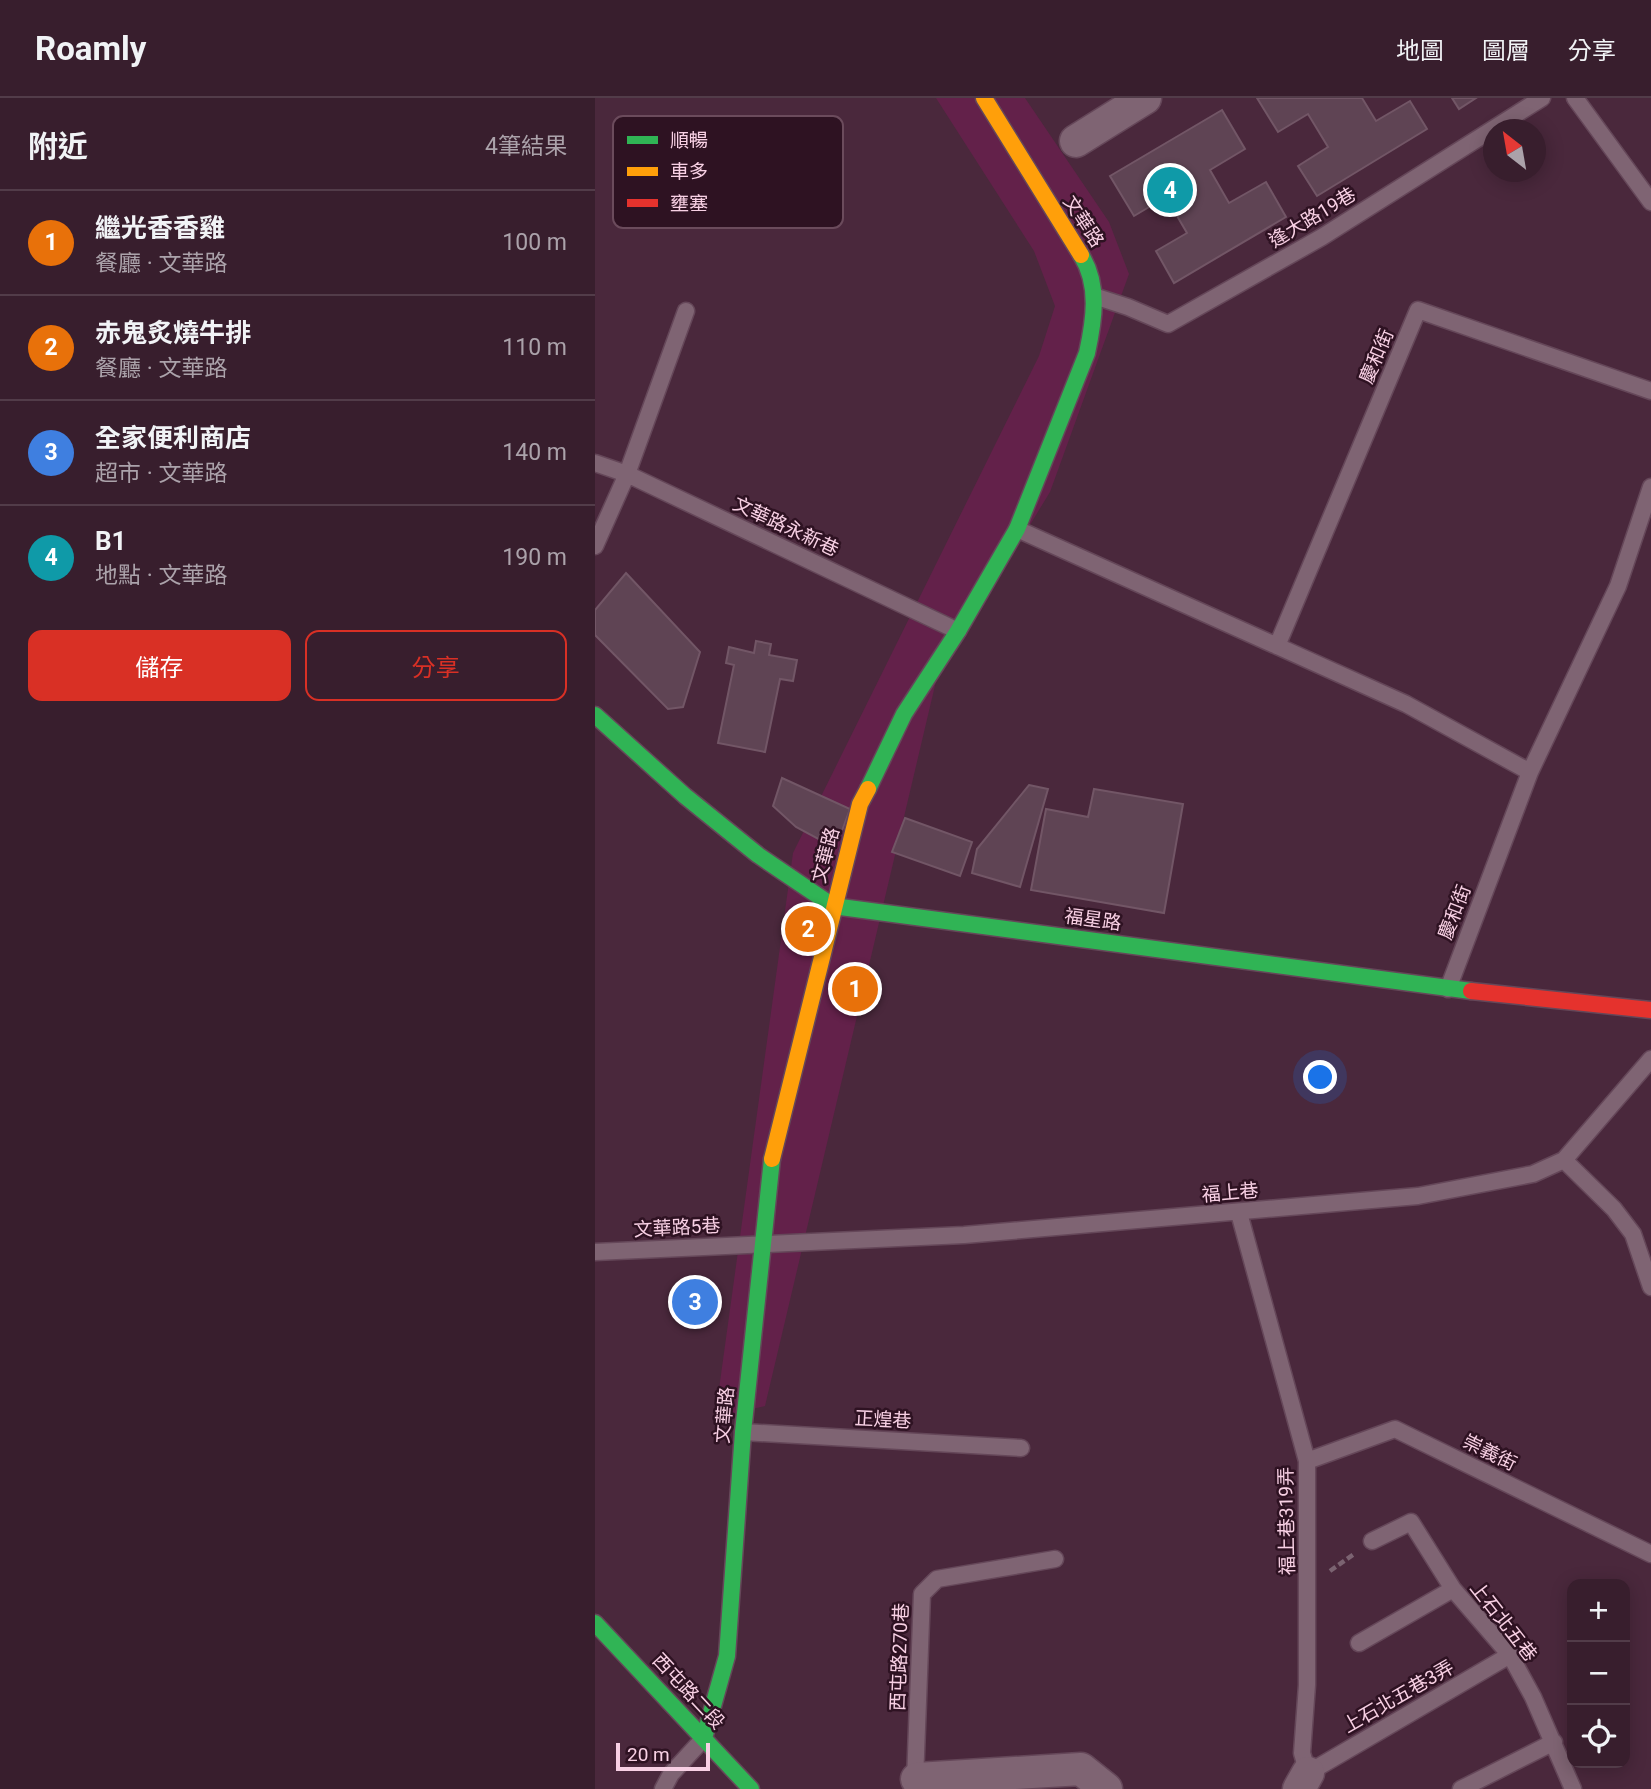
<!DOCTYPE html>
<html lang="zh-TW">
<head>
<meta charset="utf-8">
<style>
  body { margin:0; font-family:Roboto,"Noto Sans TC",sans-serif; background:#432b39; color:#f1f3f6 }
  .controls { position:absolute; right:21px; bottom:21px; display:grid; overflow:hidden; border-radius:14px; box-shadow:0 4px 18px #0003 }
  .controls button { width:63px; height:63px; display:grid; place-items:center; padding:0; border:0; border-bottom:2px solid #523c49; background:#381e2d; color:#f1f3f6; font:35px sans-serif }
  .compass { position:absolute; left:888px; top:21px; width:63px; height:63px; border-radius:50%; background:#381e2d; box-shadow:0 4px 18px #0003; rotate:329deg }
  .scale { position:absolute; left:21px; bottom:18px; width:94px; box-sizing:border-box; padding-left:7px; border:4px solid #f8d0e4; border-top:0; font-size:19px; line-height:24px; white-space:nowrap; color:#f8d0e4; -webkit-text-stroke:5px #2e1222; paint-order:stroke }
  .you { position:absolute; left:726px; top:980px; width:24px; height:24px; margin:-18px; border:5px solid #fff; border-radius:50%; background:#1a73e8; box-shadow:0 0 0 10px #1a73e833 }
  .badge { display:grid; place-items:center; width:46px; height:46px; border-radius:50%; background:#d93025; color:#fff; font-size:23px; font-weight:700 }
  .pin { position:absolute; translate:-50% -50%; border:4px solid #fff; box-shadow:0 2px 7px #0006 }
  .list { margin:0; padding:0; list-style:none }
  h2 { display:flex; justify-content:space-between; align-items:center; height:91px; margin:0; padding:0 28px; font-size:30px }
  h2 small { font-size:23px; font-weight:400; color:#aba2aa }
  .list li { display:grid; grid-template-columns:46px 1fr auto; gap:21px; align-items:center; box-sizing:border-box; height:105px; padding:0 28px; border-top:2px solid #523c49 }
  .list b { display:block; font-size:26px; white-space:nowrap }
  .list p { margin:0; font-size:23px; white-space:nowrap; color:#aba2aa }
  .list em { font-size:23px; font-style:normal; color:#aba2aa }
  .actions { display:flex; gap:14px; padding:21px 28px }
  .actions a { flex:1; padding:16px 0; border:2px solid #d93025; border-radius:14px; text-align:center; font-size:24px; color:#d93025 }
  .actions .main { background:#d93025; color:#fff }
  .icon { flex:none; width:38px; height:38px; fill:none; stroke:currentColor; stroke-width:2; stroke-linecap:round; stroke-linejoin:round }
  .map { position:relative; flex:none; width:1056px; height:1691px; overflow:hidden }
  header { display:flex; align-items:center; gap:42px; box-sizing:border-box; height:98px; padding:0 35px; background:#381e2d; border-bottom:2px solid #523c49 }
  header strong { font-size:33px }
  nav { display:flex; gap:38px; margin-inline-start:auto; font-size:24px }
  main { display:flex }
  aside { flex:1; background:#381e2d }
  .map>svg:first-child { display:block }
  .built { fill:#63214a }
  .building { fill:#5f4454; stroke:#725666; stroke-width:2 }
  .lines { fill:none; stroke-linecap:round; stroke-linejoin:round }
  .lane-casing { stroke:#654759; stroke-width:19 }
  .street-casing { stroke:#654759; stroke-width:35 }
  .fast-casing { stroke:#654759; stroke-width:19 }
  .slow-casing { stroke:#654759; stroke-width:19 }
  .jam-casing { stroke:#654759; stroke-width:19 }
  .path { stroke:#7b6371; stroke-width:4.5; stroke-dasharray:7 3.5; stroke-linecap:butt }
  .lane { stroke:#7f6473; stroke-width:16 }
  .street { stroke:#7f6473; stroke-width:32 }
  .fast { stroke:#30b455; stroke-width:16 }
  .slow { stroke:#ff9f0a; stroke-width:16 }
  .jam { stroke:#e5322d; stroke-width:16 }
  .labels { text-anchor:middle; stroke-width:5; stroke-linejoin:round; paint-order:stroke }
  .street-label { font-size:19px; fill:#f8d0e4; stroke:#2e1222 }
  .key { fill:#2e1222; stroke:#6b4b5c; stroke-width:2 }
  .key-label { font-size:19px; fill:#f8d0e4 }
</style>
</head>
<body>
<header>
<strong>Roamly</strong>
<nav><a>地圖</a><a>圖層</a><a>分享</a></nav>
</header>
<main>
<aside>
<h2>附近<small>4筆結果</small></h2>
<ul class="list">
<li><span class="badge" style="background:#e8710a">1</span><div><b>繼光香香雞</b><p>餐廳 · 文華路</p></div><em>100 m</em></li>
<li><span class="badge" style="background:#e8710a">2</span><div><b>赤鬼炙燒牛排</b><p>餐廳 · 文華路</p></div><em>110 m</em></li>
<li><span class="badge" style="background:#3f7fe0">3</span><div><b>全家便利商店</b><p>超市 · 文華路</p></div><em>140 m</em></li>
<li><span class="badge" style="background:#0f9aa8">4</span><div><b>B1</b><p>地點 · 文華路</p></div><em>190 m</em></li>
</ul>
<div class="actions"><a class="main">儲存</a><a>分享</a></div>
</aside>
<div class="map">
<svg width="1056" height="1691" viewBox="0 0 1056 1691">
  <rect width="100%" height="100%" fill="#4a283c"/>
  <path class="built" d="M341,0H430L514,124L534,176L455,394L342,579L170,1308L120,1320L198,755L444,258L460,208L439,153Z"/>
  <path class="building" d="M662,0H767L781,23L815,3L832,31L722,98L703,68L733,49L713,16L683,34Z
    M857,0H881L864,11Z
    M627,12L650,51L615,72L634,105L671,84L691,119L579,185L561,153L592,135L571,99L539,118L515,78Z
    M31,475L105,554L88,609L73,611L0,537V512Z
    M161,543L176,546L174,557L202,562L198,583L185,581L170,654L123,645L139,567L131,565L134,549L159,555Z
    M187,680L255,711L244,741L229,744L201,729L178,708Z
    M434,687L453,691L425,789L377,775L382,751Z
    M499,691L588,706L569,815L436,792L451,711L493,719Z
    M310,720L377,744L365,778L297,754Z"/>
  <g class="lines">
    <g class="lane-casing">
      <path id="lane" d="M980,0L1056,104
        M499,198L533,209L573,226L727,139L947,0
        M0,365L32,376L363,533
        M422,431L811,606L935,674
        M0,448L32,376L91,213
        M682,548L823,212L1056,293
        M853,891L935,674L1023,488L1056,389
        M969,1062L1019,1111L1038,1136L1056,1189
        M644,1115L712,1363V1587L707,1655L714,1679
        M0,1154L369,1137L823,1098L938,1076L969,1062L1056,961
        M148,1334L426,1350
        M712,1363L800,1331L1056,1456
        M777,1443L816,1424L858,1491L915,1557L938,1599L978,1691
        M764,1545L858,1491
        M713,1675L915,1557
        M320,1683L327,1496L342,1481L460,1461
        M68,1691L76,1676L109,1640
        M866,1691L959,1644"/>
    </g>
    <g class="street-casing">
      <path id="street" d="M481,43L550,0
        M322,1681L486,1671L511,1691
        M704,1691L713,1675"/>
    </g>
    <g class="fast-casing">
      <path id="fast" d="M0,617L90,698L163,757L238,808L876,893
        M273,691L309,616L363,533L422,431L492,255C499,223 505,187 486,157
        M0,1525L156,1691
        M109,1640L132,1558L148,1334L177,1061"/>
    </g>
    <g class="slow-casing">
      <path id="slow" d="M389,0L486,157
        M177,1061L265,706L273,691"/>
    </g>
    <g class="jam-casing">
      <path id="jam" d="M876,893L1056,912"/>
    </g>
    <path class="path" d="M735,1473L759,1456"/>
    <use href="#lane" class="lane"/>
    <use href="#street" class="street"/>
    <use href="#fast" class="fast"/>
    <use href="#slow" class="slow"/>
    <use href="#jam" class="jam"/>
  </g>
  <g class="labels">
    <g class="street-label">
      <text transform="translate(717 119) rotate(-31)" y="7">逢大路19巷</text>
      <text transform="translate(489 123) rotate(57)" y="7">文華路</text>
      <text transform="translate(781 258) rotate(-67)" y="7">慶和街</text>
      <text transform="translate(191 428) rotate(25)" y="7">文華路永新巷</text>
      <text transform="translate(230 757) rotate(-75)" y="7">文華路</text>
      <text transform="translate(859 814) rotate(-69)" y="7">慶和街</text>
      <text transform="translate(498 821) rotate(8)" y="7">福星路</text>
      <text transform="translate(635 1094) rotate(-5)" y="7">福上巷</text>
      <text transform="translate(82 1129) rotate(-3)" y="7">文華路5巷</text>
      <text transform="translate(129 1317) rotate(-85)" y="7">文華路</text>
      <text transform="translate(288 1321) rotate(3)" y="7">正煌巷</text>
      <text transform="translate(895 1354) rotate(26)" y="7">崇義街</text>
      <text transform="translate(691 1423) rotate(-91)" y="7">福上巷319弄</text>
      <text transform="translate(909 1523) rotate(52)" y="7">上石北五巷</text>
      <text transform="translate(304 1559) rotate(-88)" y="7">西屯路270巷</text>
      <text transform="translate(94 1593) rotate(47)" y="7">西屯路二段</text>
      <text transform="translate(803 1598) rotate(-30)" y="7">上石北五巷3弄</text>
    </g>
  </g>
  <rect x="18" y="18" width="230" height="112" rx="10" class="key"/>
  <rect x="32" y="38" width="31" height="8" fill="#30b455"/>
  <rect x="32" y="69" width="31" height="9" fill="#ff9f0a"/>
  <rect x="32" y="101" width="31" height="8" fill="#e5322d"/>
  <g class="key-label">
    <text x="75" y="49">順暢</text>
    <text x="75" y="80">車多</text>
    <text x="75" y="112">壅塞</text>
  </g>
</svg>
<div class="controls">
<button>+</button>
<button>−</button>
<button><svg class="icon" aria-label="locate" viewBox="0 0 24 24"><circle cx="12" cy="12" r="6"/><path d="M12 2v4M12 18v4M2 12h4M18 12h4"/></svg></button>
</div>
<svg class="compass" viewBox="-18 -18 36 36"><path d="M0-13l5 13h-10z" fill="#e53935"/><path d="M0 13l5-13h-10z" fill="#aba2aa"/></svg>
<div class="scale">20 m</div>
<div class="you"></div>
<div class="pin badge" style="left:260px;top:891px;background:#e8710a">1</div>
<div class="pin badge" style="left:213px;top:831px;background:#e8710a">2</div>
<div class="pin badge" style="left:100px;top:1204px;background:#3f7fe0">3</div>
<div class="pin badge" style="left:575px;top:92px;background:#0f9aa8">4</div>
</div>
</main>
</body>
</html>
